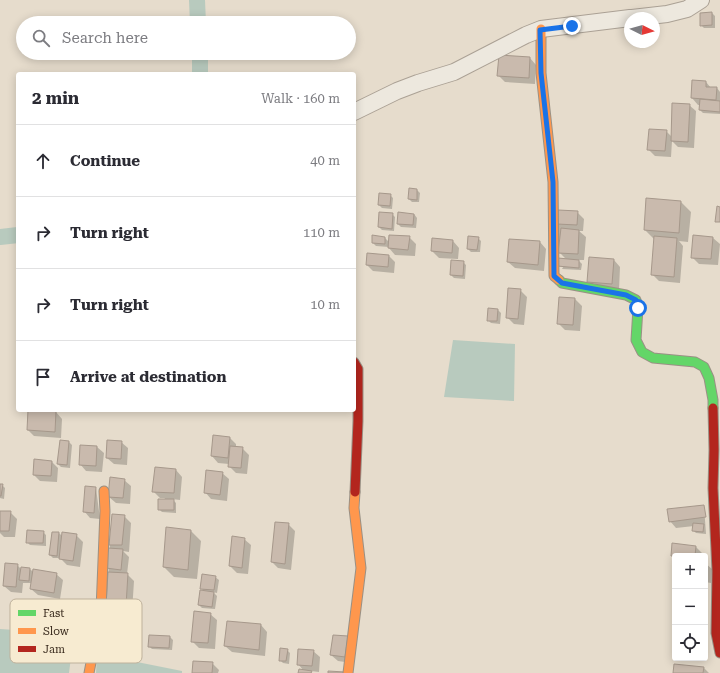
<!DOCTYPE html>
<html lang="en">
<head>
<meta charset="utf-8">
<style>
  body { margin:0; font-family:"Roboto Serif",serif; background:#f2f2f3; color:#2b2b33 }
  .controls { position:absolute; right:12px; bottom:12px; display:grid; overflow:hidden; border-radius:4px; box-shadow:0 2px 10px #0003 }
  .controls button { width:36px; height:36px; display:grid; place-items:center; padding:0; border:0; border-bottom:1px solid #e1e1e2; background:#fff; color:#2b2b33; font:20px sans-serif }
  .compass { position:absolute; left:624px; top:12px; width:36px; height:36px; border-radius:50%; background:#fff; box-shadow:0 2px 10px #0003; rotate:95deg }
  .stop { position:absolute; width:12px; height:12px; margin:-9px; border:3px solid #1a73e8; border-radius:50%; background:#fff }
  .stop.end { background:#1a73e8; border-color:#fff; box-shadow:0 1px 4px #0008 }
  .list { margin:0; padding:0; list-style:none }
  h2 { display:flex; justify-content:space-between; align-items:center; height:52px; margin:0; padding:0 16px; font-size:17px }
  h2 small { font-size:13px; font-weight:400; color:#7c7c81 }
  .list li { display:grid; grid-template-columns:26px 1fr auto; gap:12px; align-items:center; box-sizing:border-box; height:72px; padding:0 16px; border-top:1px solid #e1e1e2 }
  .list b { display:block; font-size:15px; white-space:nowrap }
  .list em { font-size:13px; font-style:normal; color:#7c7c81 }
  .icon { flex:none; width:22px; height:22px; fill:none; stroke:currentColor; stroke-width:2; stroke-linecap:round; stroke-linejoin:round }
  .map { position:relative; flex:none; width:720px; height:673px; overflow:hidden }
  .search { position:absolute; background:#fff; box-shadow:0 2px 10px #0003; left:16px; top:16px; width:340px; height:44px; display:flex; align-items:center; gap:10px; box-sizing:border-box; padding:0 14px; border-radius:22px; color:#7c7c81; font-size:15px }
  .panel { position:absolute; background:#fff; box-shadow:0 2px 10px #0003; left:16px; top:72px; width:340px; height:340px; border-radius:4px }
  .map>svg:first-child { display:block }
  .water { fill:#b8cabe }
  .shadow { fill:#0003 }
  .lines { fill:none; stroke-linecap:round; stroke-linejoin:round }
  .canal { stroke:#b8cabe; stroke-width:16 }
  .building { fill:#c9baad; stroke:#a6988b }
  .street-casing { stroke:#aba195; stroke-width:18 }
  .fast-casing { stroke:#9a9185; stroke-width:11 }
  .slow-casing { stroke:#9a9185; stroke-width:11 }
  .jam-casing { stroke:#9a9185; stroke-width:11 }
  .street { stroke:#ede8de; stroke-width:16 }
  .fast { stroke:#63d668; stroke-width:9 }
  .slow { stroke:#ff974d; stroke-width:9 }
  .jam { stroke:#b3261e; stroke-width:9 }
  .route { stroke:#1a73e8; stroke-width:5 }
  .key { fill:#f7ebd1; stroke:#beb19b; stroke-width:1 }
  .key-label { font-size:11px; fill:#392a1d }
</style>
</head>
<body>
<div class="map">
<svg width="720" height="673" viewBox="0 0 720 673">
  <rect width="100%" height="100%" fill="#e6dccc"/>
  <path class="water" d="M453,340L515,344L514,401L444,397Z
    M0,629L74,634L69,673H0Z
    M97,654L182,671V673H96Z"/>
  <path class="shadow" d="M712,13L715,16V28H704L701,25Z
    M500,56L530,58L536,65L535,84L505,82L498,75Z
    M706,82L711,88H717L720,92V114L703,113L700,110L701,105H698L692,98Z
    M689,105L696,111L694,148L678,147L672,141L671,157L655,156L648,149L666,131L672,137Z
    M417,190L420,193L419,202H412L409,199Z
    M390,195L393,198L392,209L382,208L379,205Z
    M681,202L691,212L688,242L679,241L683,246L680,283L659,281L652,274L655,240L645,230Z
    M577,212L584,219L583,231H579L586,237L584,260H578L582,264L581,270L562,269L567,260L559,252L558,223Z
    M392,214L395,217L394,231L382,230L379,227Z
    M414,214L417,218L416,228L401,227L398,224Z
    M694,236L713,238L720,244L718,265L699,264L692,257Z
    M409,237L416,244L415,256L395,255L389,248V247L376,246L373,243L385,238L389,242Z
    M478,238L481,241L480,252H471L468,249Z
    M453,241L459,248L458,259L439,258L432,251Z
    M540,242L546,249L544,271L515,268L508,262Z
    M388,255L395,262L394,273L373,271L367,265Z
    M614,260L620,267L619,290L588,282Z
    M463,262L466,265L465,279L454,278L451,275Z
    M520,290L527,297L524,325L514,324L507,317Z
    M560,298L575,299L582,306L580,331L565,330L558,323Z
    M498,310L501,313L500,324L491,323L488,320Z
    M56,412L62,419L61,438L34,436L28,430Z
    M230,438L236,444V448H242L249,455L247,474L236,473L229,466V464L218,463L212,456Z
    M60,441L69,442L72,445L70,468L61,467L58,464Z
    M121,442L128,448L127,465L114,464L107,458Z
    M81,446L97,447L104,453L102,472L86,471L80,464Z
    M52,462L58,468L57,482L40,481L34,475Z
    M176,470L182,477L180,500L172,499L176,503V513L162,512L159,509L165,498H160L153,491Z
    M222,473L229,479L227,501L211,499L205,492Z
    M124,480L131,486L130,504L116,503L109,497Z
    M0,485H2L5,488L4,499L0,498Z
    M96,488L100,519L90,518L84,511Z
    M704,506L706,534L696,533L693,530L694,526L676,528L670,521Z
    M0,512H10L17,519L15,537H4L0,533Z
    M124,516L131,523L129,552L123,551L129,557L127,574L134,581L132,612L113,611L107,604L110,544Z
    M288,524L295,531L291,570L278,568L272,562Z
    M167,528L191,531L201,541L197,579L174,577L164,567Z
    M43,532L46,535V546L30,545L27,542Z
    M59,533L63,537L76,535L83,542L80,567L67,565L60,558H53L50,555Z
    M244,539L251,545L248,574L237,573L230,566Z
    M696,547L702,553V556H675V559L672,555Z
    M705,563L712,569L711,583L705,582Z
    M17,565L21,569H30L34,573L56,574L63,580L60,599L38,595L31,589L32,583H23L22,593L11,592L4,586Z
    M215,577L219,580L217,593L213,592L217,596L215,609L202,608L199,605L205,592L201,588Z
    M210,614L217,620L215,649L199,648L192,641Z
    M261,625L267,632L265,656L232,652L225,646Z
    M334,636L352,663L338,661L331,655Z
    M170,637L173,640L172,650L152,649L149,646Z
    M287,650L290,653L289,664L283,663L280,660Z
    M313,651L320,657L319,672L311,671L312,673H299L304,671L298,664Z
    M212,663L219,670L218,673H193Z
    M703,667L709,673H674Z"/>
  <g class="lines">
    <path class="canal" d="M197,0L198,23
      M200,53V74
      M0,237L18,235"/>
  </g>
  <path class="building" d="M712,12V25L700,26V13Z
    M499,55L530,57L529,78L497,76Z
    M692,80L706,81V87H717L716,100L691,98Z
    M700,99L720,101V112L699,110Z
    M672,103L690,104L688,142L671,141Z
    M649,129L667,130L665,151L647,150Z
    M409,188L417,189V200L408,199Z
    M379,193L391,194L390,206L378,205Z
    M646,198L681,201L679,233L644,230Z
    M717,206L720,207V222H715Z
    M558,210L578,211L577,225L557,224Z
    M379,212L393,213L392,229L378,227Z
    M398,212L414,214L413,225L397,224Z
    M561,228L579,230L578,254L558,253Z
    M372,235L385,237V244L372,243Z
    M389,235L410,236L408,250L388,248Z
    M693,235L713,237L711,259L691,258Z
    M468,236L479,237L477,250L467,249Z
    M654,236L677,238L674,277L651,275Z
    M432,238L453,240L452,253L431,251Z
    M509,239L540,241L538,265L507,262Z
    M367,253L389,255L388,267L366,265Z
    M589,257L614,259L612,284L587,282Z
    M558,258L579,260V268L557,266Z
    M451,260L464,261L463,276L450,275Z
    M508,288L521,289L518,319L506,318Z
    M559,297L575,298L573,325L557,324Z
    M488,308L498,309L497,321H487Z
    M28,410L56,411L55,432L27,430Z
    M213,435L230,437L228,458L211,456Z
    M60,440L69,441L67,465L57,464Z
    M107,440L122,441L121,459L106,458Z
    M80,445L97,446L96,466L79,465Z
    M230,446L243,447L241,468L228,467Z
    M34,459L52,461L51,476L33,475Z
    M155,467L176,469L174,493L152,492Z
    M206,470L223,472L220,495L204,493Z
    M110,477L125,479L123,498L108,497Z
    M0,484H3L1,496H0Z
    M85,486L96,487L94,513L83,512Z
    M158,499H174V510H158Z
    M704,505L706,517L669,522L667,509Z
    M0,511H11L9,531H0Z
    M112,514L125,515L122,545H109Z
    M275,522L289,523L285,564L271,562Z
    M693,523L704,524L703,532L692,531Z
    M166,527L191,530L188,570L163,567Z
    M27,530L44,531L43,543H26Z
    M52,532H59L57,556L49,555Z
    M62,532L77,534L73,561L59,559Z
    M232,536L245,538L242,568L229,566Z
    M672,543L696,546L695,556H671Z
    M108,548L123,549L121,570L106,568Z
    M5,563L18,564L16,587L3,586Z
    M21,567L30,568L29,581L19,580Z
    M33,569L57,573L54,593L30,589Z
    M108,572L128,573L126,606L106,605Z
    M202,574L216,576L214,590L200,589Z
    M200,590L214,592L212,607L198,605Z
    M194,611L211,613L208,643L191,642Z
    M227,621L261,624L259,650L224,646Z
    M149,635L170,636L169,648L148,647Z
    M333,635L348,636L345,657L330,655Z
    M280,648L288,649L286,661H279Z
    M298,649L314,650L312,666L297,665Z
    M193,661L213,662L212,673H192Z
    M674,664L704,667L703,673H673Z
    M299,669L312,671L311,673H298Z
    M328,671L345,672V673H328Z"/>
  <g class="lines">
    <g class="street-casing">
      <path id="street" d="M632,18L667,14L687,9L701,0
        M354,112L397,91L418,83L454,72L526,35L541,29L630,18"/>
    </g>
    <g class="fast-casing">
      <path id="fast" d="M559,280L562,283L626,295L636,300L638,308L636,340L642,352L653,358L695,362L704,367L709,378L713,400V408"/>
    </g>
    <g class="slow-casing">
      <path id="slow" d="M541,29V73L553,182L554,276L559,280
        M89,673L101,610L105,511L104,491
        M348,673L361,568L354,508L355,492"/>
    </g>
    <g class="jam-casing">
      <path id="jam" d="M354,362L358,369V421L355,492
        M713,408L714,450L713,488L717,571L716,633L720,653"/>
    </g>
    <use href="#street" class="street"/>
    <use href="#fast" class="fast"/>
    <use href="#slow" class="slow"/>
    <use href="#jam" class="jam"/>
  </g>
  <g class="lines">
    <path class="route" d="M572,26L540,30L541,73L553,182L554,276L562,283L626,295L636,300L638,308"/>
  </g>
  <rect x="10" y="599" width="132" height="64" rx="6" class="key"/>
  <rect x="18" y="610" width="18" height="6" fill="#63d668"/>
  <rect x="18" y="628" width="18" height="6" fill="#ff974d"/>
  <rect x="18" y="646" width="18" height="6" fill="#b3261e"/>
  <g class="key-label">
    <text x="43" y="617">Fast</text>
    <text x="43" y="635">Slow</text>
    <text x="43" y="653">Jam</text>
  </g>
</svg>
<div class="controls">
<button>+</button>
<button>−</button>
<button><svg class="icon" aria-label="locate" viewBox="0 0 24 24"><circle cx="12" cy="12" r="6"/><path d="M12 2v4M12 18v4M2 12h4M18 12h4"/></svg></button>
</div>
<svg class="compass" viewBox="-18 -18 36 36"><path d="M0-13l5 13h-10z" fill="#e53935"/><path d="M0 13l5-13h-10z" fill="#7c7c81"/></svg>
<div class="stop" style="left:638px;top:308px"></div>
<div class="stop end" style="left:572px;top:26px"></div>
<div class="search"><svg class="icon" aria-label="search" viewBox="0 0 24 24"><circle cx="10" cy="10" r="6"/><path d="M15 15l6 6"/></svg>Search here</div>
<section class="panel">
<h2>2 min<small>Walk · 160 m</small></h2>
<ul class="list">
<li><svg class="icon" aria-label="ahead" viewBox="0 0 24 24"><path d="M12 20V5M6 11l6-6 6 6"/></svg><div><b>Continue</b></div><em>40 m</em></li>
<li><svg class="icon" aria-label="right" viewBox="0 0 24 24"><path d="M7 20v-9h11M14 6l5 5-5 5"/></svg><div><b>Turn right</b></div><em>110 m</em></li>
<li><svg class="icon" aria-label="right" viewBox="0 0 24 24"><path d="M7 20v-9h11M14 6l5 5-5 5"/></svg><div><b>Turn right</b></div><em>10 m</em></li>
<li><svg class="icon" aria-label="arrive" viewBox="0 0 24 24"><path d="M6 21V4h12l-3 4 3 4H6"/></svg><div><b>Arrive at destination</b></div></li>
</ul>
</section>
</div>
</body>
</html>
